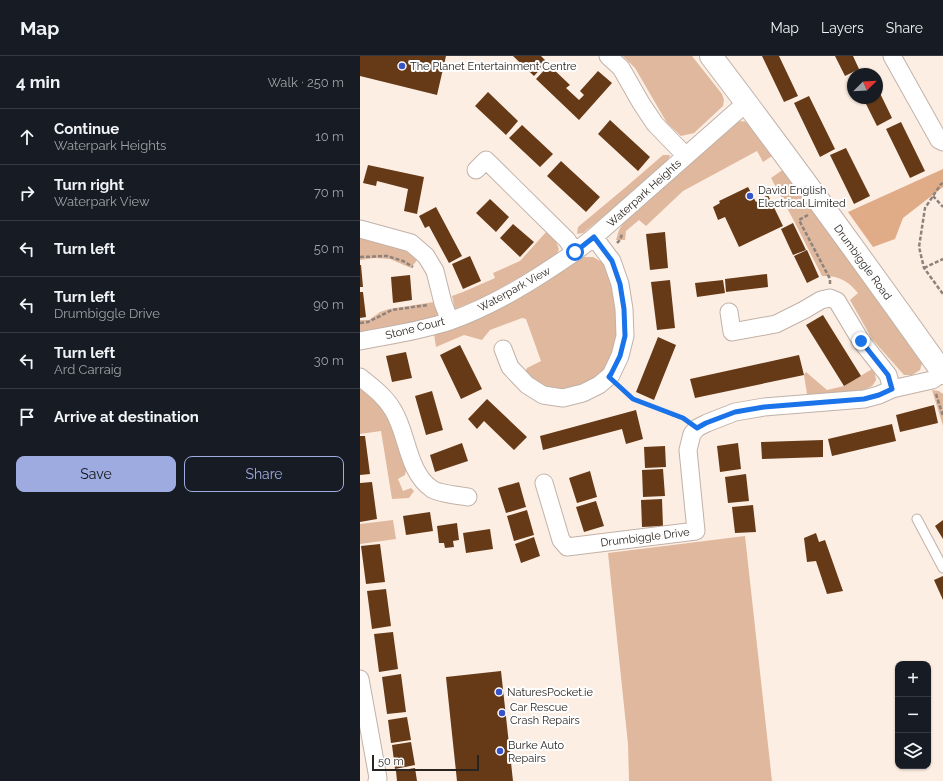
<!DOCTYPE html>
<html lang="en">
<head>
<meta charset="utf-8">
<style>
  body { margin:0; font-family:Raleway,sans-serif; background:#242831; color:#f1f3f6 }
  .controls { position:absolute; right:12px; bottom:12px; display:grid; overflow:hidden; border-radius:8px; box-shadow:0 1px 3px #0004 }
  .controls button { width:36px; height:36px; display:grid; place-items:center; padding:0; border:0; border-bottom:1px solid #363941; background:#171b24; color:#f1f3f6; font:20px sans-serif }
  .compass { position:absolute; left:487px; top:12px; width:36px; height:36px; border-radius:50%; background:#171b24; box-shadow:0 1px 3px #0004; rotate:66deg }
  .scale { position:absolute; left:12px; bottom:10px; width:107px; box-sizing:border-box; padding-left:4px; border:2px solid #292420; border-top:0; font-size:11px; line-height:14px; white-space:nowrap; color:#292420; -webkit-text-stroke:3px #fefefe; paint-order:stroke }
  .stop { position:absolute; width:12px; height:12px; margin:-9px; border:3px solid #1a73e8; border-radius:50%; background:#fff }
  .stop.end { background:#1a73e8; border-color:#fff; box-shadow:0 1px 4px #0008 }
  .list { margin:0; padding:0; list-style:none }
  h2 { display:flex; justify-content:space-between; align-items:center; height:52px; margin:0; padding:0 16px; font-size:17px }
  h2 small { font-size:13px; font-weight:400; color:#9ea1a6 }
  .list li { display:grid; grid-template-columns:26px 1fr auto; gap:12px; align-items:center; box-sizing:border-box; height:56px; padding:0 16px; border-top:1px solid #363941 }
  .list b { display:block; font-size:15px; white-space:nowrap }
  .list p { margin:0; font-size:13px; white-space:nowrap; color:#9ea1a6 }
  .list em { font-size:13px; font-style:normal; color:#9ea1a6 }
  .actions { display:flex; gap:8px; padding:12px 16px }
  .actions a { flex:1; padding:9px 0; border:1px solid #9dabe0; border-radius:8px; text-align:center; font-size:14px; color:#9dabe0 }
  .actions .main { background:#9dabe0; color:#111 }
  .icon { flex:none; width:22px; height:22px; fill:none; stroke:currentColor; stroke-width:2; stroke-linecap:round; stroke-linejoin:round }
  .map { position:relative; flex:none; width:583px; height:725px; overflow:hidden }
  header { display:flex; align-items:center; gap:24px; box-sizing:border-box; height:56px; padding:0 20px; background:#171b24; border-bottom:1px solid #363941 }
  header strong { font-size:19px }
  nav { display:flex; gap:22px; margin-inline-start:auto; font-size:14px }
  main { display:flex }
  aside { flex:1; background:#171b24 }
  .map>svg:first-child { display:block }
  .green { fill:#e0b89d }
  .forest { fill:#e0ab87 }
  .building { fill:#663a17 }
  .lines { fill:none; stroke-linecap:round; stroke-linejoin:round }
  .lane-casing { stroke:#c1b2a9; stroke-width:11 }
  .street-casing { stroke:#c1b2a9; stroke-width:19 }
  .secondary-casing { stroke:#c1b2a9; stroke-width:24 }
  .path { stroke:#8d837c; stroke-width:2.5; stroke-dasharray:4 2; stroke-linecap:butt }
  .lane { stroke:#fff; stroke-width:9 }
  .street { stroke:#fff; stroke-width:17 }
  .secondary { stroke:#fff; stroke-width:22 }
  .route { stroke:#1a73e8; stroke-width:5 }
  .poi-dot { fill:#3654c5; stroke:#fefefe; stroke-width:1.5 }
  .labels { text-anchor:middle; stroke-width:4; stroke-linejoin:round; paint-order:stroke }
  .poi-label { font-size:11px; fill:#292420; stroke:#fefefe; text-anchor:start }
  .street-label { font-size:11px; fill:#292420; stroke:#fefefe }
</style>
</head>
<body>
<header>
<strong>Map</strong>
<nav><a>Map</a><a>Layers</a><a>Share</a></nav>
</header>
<main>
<aside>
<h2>4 min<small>Walk · 250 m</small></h2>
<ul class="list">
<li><svg class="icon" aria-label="ahead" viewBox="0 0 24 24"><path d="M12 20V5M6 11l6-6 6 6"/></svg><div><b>Continue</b><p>Waterpark Heights</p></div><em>10 m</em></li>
<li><svg class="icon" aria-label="right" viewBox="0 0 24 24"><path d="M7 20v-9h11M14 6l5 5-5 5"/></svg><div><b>Turn right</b><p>Waterpark View</p></div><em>70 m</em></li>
<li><svg class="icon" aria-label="left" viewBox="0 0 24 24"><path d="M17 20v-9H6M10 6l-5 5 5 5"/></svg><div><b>Turn left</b></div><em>50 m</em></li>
<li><svg class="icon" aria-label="left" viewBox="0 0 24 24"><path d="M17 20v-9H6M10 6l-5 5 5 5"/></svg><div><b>Turn left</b><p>Drumbiggle Drive</p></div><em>90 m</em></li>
<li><svg class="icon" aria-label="left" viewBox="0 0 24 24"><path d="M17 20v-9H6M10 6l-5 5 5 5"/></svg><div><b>Turn left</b><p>Ard Carraig</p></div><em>30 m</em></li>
<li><svg class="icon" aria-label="arrive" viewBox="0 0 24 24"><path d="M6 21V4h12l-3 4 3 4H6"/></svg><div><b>Arrive at destination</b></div></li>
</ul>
<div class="actions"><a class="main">Save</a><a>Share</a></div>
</aside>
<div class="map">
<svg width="583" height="725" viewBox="0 0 583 725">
  <rect width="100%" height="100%" fill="#fdeee4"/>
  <path class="green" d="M263,0H332L362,38L364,44L363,50L334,77L321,80L307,67L275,12Z
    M380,65L388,66L411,97L412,100L403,106L397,95L323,135L286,170L279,164L266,175L265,184H256L259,174L263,167L371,70Z
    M303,99H310L307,107L280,131L223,177L217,178L218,171L266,131Z
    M421,115H425L563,304L560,314L552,319H544L512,283L490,244L498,237C487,224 479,220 462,220L434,165L411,122Z
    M187,175L195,183L199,193L196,200L125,241L95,253L92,240L103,236L135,222L133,217L160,205Z
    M0,179C21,185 41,188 57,204L51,212L30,203L15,202L0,204Z
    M224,201H233L242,206L248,217L253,234L259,276L247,313L237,323L206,336L176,329L165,316L167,312L181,305L166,263L162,262L130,274L122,284L104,279L76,291L74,278C111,262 148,247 183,228C197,220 208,206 224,201Z
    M74,246L77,251L78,259L72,263L0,277V264H9L20,256L29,253Z
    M512,313L515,318L516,324C514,327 513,330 510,331C494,340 466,338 447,338L444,319L446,316L467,334L484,330Z
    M0,330L17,343L28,360L46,414L45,419L38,423L43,435L51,432L54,435L49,442L32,443L21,375L0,378Z
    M572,334L579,335L583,338V370Z
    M33,464L36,483L0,488V468Z
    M385,480L412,725H269L268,688L248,497Z"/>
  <path class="forest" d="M583,113V131L543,162L535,183L513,191L488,156Z"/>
  <path class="building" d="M0,0H86L77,39L0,20Z
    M153,0H181L187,6L174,20Z
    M402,0H419L438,40L424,46Z
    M475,0H493L499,13L485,20Z
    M189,9L210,29L206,32L219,44L224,39L220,35L238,15L252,27L219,64L176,23Z
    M508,13L511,18H499Z
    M517,31L532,62L517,70L503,42H517Z
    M128,36L158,65L146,79L115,50Z
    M449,40L475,93L460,101L434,47Z
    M250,64L290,101L278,115L238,78Z
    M541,66L565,115L550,122L526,73Z
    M162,69L193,98L180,111L149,82Z
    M486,92L510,140L494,148L470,99Z
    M201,105L240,141L226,156L187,120Z
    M8,109L64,121L57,158L44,155L48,133L17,125L16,130L3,127Z
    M388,131L396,146L408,139L423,170L379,191L365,161L358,164L353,151L360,147L359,145Z
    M130,143L149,161L136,176L116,157Z
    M76,151L102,200L89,207L69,170L65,172L59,160Z
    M433,167L446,194L433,199L421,173Z
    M153,168L174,186L160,201L140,182Z
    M305,176L308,212L290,214L286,178Z
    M447,194L459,221L447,227L434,200Z
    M110,200L121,225L103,233L92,208Z
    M0,209H1L3,231H0Z
    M407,218L408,231L366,236L365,223Z
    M50,219L52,244L33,247L31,221Z
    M310,224L315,272L297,274L291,226Z
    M363,224L365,237L337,241L335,227Z
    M0,236H3L6,261L0,262Z
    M463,259L501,320L484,330L446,269Z
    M298,281L316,289L294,344L276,336Z
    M100,289L122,333L101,343L80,299Z
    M46,296L52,322L32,326L26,300Z
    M439,299L444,319L335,342L330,323Z
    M72,335L83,374L66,379L55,340Z
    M127,343L167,381L154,394L124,365L117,373L108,363Z
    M574,349L578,367L540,376L536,359Z
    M276,354L283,383L266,388L262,373L183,394L180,380Z
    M532,368L536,385L472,400L468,383Z
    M0,380H5L10,418L0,419Z
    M463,384V401L402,403L401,386Z
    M102,387L108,405L75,416L70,399Z
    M378,387L381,413L360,416L357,390Z
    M305,390L306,411L285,412L284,391Z
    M303,413L305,440L283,441L282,414Z
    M230,415L237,441L217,447L209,422Z
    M386,418L389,445L368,447L365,421Z
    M12,426L17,463L0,466V427Z
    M159,426L166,451L146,457L138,432Z
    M302,443L303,470L282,471L281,444Z
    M236,445L244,470L224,476L216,451Z
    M393,449L396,476L375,477L372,451Z
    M167,454L174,479L154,485L147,460Z
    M70,456L73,475L46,479L43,460Z
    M583,464V483L575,470Z
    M97,467L99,484L93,485L94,491L85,492L84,487H79L77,470Z
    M130,473L133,493L106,497L103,477Z
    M456,477L459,486L465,484L483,535L467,538L456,505L447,506L444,482Z
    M174,481L180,500L161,507L155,488Z
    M20,488L25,526L6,528L1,490Z
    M583,520V544L574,524Z
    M26,533L31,570L12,573L7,535Z
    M33,576L38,613L19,616L14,578Z
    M141,615L153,725H97L86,621Z
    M41,618L46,656L27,658L22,621Z
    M47,661L51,684L31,687L28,664Z
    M51,686L55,709L35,713L32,689Z
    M55,712L57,725H37L36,715Z"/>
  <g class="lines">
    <g class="lane-casing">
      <path id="lane" d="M557,463L583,512"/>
    </g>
    <g class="street-casing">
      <path id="street" d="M248,0L261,12L281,47L295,68L326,100
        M532,0L579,84L583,86
        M116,114L126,104L207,184L215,196L234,181L386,47
        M0,173L51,187L66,200L75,215L83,247L90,265
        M369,256L372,276L416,268L444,254L461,244L470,242L477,245L501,285L528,319L532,333
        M0,285C30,279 61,275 90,265C135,249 176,223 215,196
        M143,293L150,311L167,329L183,339L203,342L223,337L239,329L251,319L260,300L265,280L264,253L260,228L252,205L234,181
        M0,321C12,331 25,340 33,354C48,378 47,416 72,433C77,437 101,440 108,441
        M184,427L201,484L207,491L336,475L328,394L332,378L337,372L347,367L375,356L404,351L504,343L519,339L532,333L572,324L583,317
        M0,623L18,722L17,725"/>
    </g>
    <g class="secondary-casing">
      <path id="secondary" d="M351,0C430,104 507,210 583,317"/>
    </g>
    <path class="path" d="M583,127L581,128L565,152L559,191L564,212L583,238
      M573,140L583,151
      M448,159L439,164L470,223V228
      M257,187L260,184L262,178
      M0,201L27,200L43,205L53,211
      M564,212L583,203
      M0,267L8,266L32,254L68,249
      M259,330L273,343L325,364
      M576,338L583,360"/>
    <use href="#lane" class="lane"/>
    <use href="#street" class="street"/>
    <use href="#secondary" class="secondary"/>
  </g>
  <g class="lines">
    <path class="route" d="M215,196L234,181L252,205L260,228L264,253L265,280L260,300L251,318L249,321L273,343L323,362L337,372L346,367L375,356L404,351L504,343L519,339L532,333L528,319L501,285"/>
  </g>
  <g class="poi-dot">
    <circle cx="42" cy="10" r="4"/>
    <circle cx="390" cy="140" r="4"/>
    <circle cx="139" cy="636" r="4"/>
    <circle cx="142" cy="657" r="4"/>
    <circle cx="140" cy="695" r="4"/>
  </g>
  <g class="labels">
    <g class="poi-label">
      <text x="50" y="14">The Planet Entertainment Centre</text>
      <text x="398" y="138">David English<tspan x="398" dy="13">Electrical Limited</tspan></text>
      <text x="147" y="640">NaturesPocket.ie</text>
      <text x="150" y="655">Car Rescue<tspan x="150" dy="13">Crash Repairs</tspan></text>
      <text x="148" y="693">Burke Auto<tspan x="148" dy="13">Repairs</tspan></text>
    </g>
    <g class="street-label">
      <text transform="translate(284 137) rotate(-42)" y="4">Waterpark Heights</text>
      <text transform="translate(503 206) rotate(54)" y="4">Drumbiggle Road</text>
      <text transform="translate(154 233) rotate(-29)" y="4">Waterpark View</text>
      <text transform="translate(55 272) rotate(-14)" y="4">Stone Court</text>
      <text transform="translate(285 481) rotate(-7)" y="4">Drumbiggle Drive</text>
    </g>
  </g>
</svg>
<div class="controls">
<button>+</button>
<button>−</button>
<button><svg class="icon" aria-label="layers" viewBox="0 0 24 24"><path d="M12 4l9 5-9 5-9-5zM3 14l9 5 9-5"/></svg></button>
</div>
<svg class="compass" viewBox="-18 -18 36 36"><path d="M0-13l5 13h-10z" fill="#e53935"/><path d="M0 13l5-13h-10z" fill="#9ea1a6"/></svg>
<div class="scale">50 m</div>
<div class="stop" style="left:215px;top:196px"></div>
<div class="stop end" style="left:501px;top:285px"></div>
</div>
</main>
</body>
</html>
